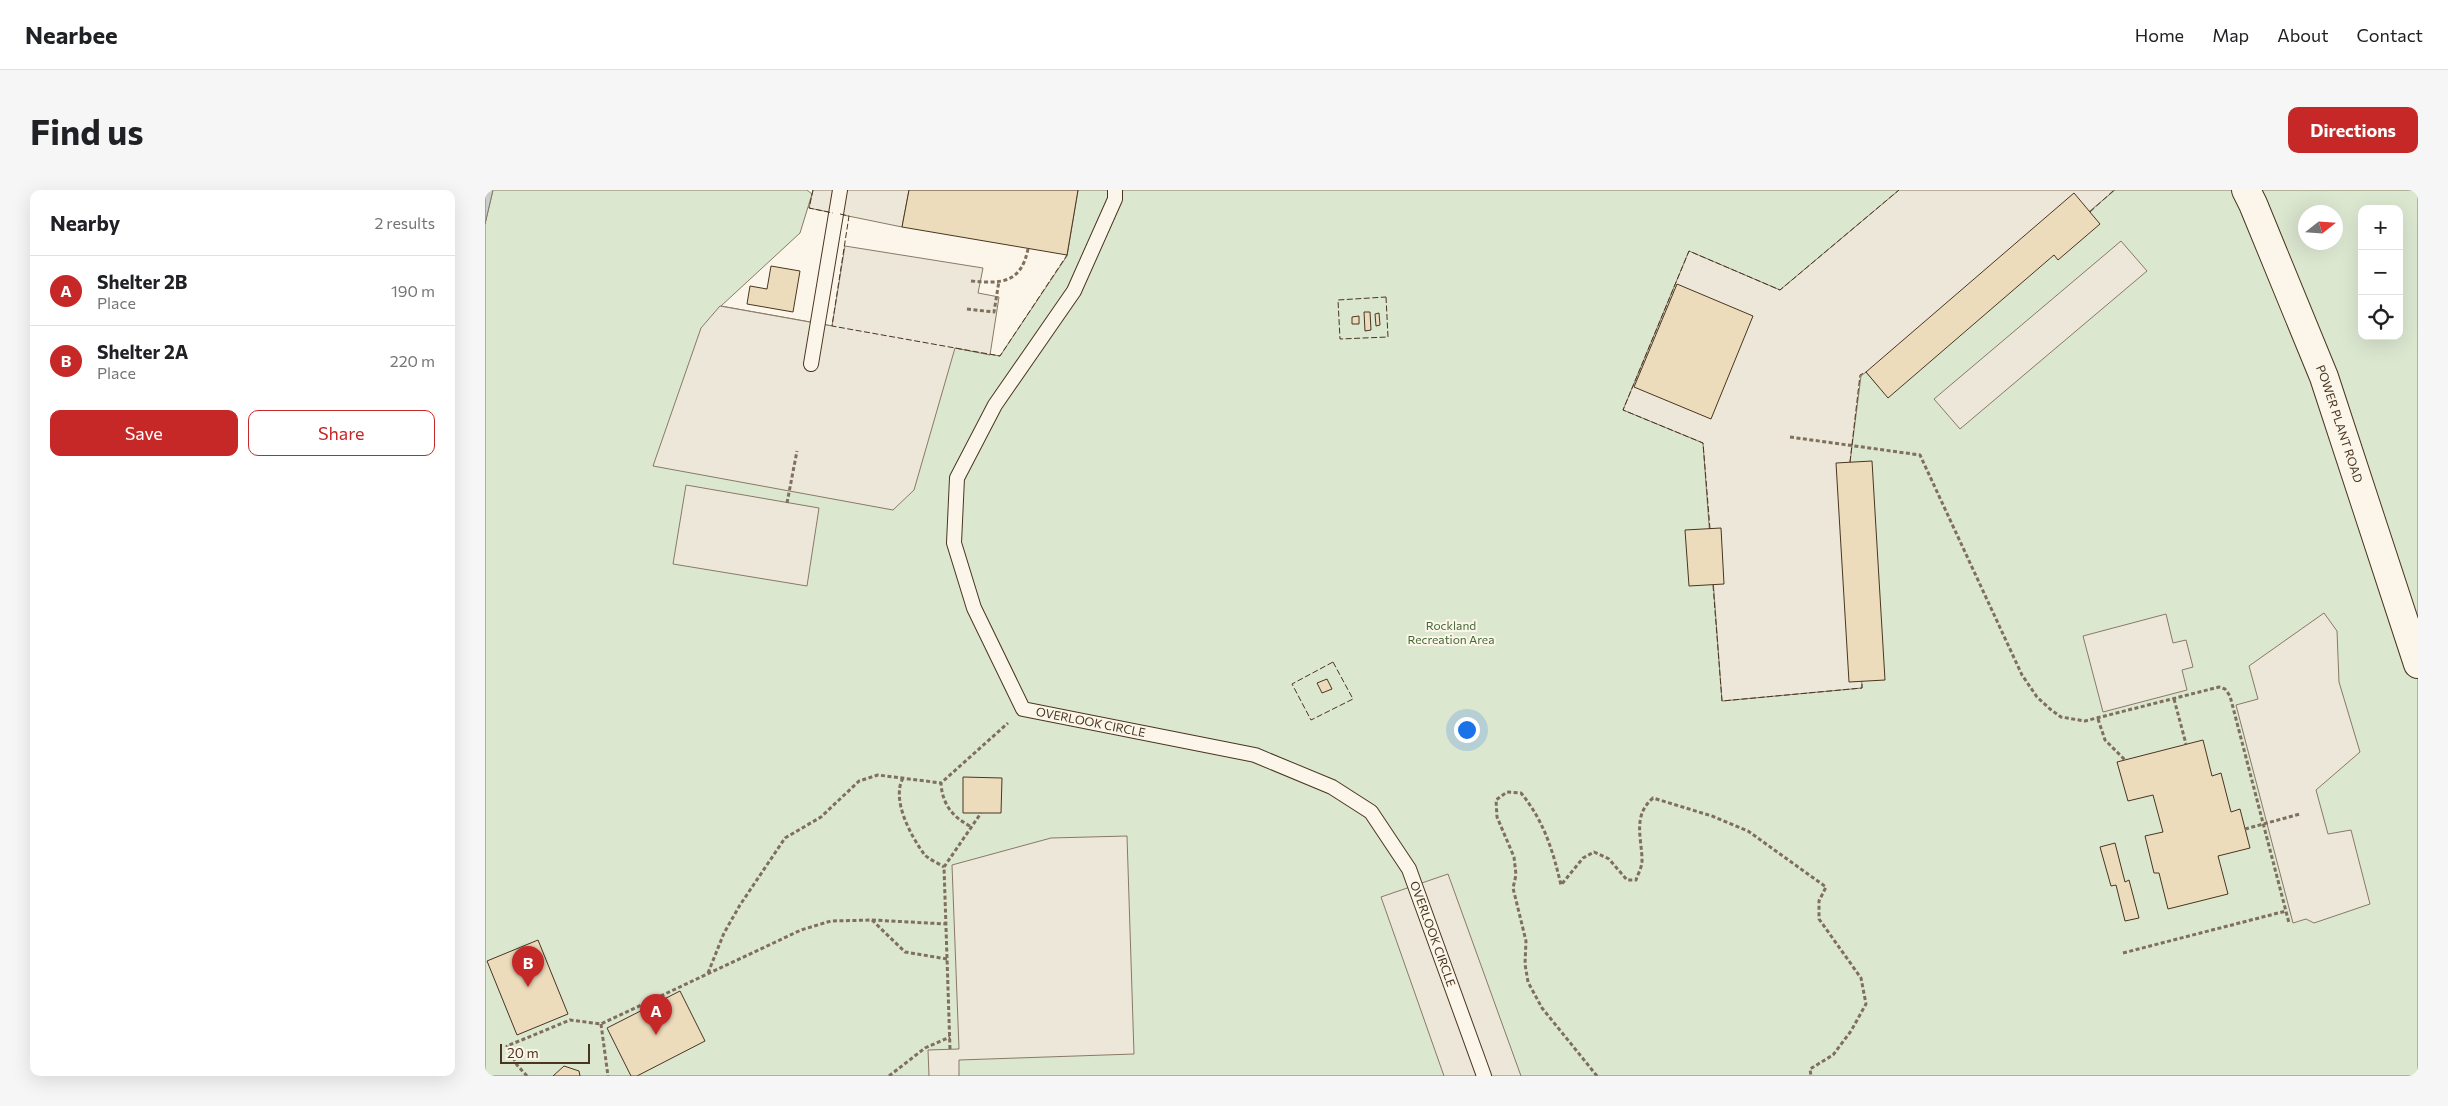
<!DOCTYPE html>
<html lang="en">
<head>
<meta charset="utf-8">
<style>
  body { margin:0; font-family:Commissioner,sans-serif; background:#f6f6f6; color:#202124 }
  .controls { position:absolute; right:15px; top:15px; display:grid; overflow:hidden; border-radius:10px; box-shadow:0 5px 20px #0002 }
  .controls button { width:45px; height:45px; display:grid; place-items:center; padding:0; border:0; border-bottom:1px solid #e0e0e0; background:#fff; color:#202124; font:25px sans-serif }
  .compass { position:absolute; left:1813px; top:15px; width:45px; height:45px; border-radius:50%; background:#fff; box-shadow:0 5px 20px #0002; rotate:73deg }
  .scale { position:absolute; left:15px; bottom:12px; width:90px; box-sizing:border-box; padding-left:5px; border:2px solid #4a3520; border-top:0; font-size:14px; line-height:18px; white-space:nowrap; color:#4a3520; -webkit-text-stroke:4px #fbf6e9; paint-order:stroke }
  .you { position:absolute; left:981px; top:539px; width:18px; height:18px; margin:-12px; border:4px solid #fff; border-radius:50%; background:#1a73e8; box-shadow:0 0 0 8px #1a73e833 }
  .badge { display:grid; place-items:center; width:32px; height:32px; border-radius:50%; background:#c62828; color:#fff; font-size:16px; font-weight:700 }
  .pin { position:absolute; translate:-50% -41px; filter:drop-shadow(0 1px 2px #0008) }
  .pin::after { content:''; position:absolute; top:26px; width:18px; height:15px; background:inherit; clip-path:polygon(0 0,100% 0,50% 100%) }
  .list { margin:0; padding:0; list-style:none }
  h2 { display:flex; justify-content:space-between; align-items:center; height:65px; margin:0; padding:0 20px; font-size:21px }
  h2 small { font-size:16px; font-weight:400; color:#757577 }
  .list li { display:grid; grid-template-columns:32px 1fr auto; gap:15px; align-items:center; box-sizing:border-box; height:70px; padding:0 20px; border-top:1px solid #e0e0e0 }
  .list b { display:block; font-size:19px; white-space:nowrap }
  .list p { margin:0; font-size:16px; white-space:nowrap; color:#757577 }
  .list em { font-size:16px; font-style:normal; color:#757577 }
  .actions { display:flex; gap:10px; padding:15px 20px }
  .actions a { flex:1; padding:11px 0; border:1px solid #c62828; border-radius:10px; text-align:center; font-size:18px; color:#c62828 }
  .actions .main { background:#c62828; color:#fff }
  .icon { flex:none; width:28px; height:28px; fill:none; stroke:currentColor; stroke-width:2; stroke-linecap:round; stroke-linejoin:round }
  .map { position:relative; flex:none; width:1933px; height:886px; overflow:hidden; border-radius:10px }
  header { display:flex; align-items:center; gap:30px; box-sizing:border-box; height:70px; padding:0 25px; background:#fff; border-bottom:1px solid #e0e0e0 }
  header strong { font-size:24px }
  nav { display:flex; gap:28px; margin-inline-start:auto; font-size:18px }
  .intro { display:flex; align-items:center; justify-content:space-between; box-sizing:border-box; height:120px; padding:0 30px }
  h1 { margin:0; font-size:35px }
  .button { padding:12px 22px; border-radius:10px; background:#c62828; color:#fff; font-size:18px; font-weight:700 }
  main { display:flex; gap:30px; padding:0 30px }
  aside { flex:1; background:#fff; border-radius:10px; box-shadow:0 5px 20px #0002 }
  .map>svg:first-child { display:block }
  .green { fill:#dce7d0; stroke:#887966; fill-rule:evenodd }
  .parking { fill:#ede7d9; stroke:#887966 }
  .water { fill:#c9cecd; stroke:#887966 }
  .building { fill:#ecdcbc; stroke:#4a3520 }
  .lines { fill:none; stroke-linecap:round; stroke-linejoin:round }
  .lane-casing { stroke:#4a3520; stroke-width:16 }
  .street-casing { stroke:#4a3520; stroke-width:30 }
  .path { stroke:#7f6f5c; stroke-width:3; stroke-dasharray:4 2.5; stroke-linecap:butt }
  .lane { stroke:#fbf6e9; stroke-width:14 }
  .street { stroke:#fbf6e9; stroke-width:28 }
  .fence { stroke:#4a3520; stroke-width:1; stroke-dasharray:6 2.5; stroke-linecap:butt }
  .labels { text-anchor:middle; stroke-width:4; stroke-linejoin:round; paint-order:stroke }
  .street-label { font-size:12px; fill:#4a3520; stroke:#fbf6e9 }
  .park-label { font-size:12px; fill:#436837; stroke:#fbf6e9 }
</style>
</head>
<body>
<header>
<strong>Nearbee</strong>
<nav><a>Home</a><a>Map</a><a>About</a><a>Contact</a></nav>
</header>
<div class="intro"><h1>Find us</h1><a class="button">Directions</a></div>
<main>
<aside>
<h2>Nearby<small>2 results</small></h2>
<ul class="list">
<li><span class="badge">A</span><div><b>Shelter 2B</b><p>Place</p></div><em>190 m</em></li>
<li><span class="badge">B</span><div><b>Shelter 2A</b><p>Place</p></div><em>220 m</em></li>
</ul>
<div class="actions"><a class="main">Save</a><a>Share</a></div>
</aside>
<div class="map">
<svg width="1933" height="886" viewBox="0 0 1933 886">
  <rect width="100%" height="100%" fill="#fbf6e9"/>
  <path class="green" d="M8,0H322L327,4L315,43L236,116L515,166L582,66L593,0H1933V886H0V34ZM1877,19H1914V146H1877ZM1820,22H1850V52H1820Z"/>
  <path class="parking" d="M328,0H424L417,37L324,18Z
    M1414,0H1630L1394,197L1381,182L1376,186L1365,272L1377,498L1237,511L1218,253L1138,220L1204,61L1295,100Z
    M1636,51L1662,81L1475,239L1449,209Z
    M360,56L498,78L493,103L514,107L505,165L470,158L429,300L408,320L168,276L216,138L235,116L347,136Z
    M201,295L334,318L322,396L188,374Z
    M1839,423L1852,441L1854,492L1875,562L1831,600L1843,644L1866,640L1885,714L1829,733L1821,729L1808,733L1751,515L1773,509L1764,476Z
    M1681,424L1688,453L1701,450L1708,477L1697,480L1702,500L1618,522L1598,446Z
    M642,646L649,864L474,870V886H444L443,860L474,859L467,675L566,648Z
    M963,684L1036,886H959L896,707Z"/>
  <path class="water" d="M0,0H8L0,34Z"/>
  <path class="building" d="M424,0H593L582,65L417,37Z
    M1589,3L1615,34L1573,70L1569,65L1403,208L1381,182Z
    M286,76L315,81L308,122L262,114L265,96L282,99Z
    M1192,94L1268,126L1226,229L1149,197Z
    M879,122H885L886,140L880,141Z
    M894,123L895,135L891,136L890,124Z
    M874,126V134H867V127Z
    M1387,271L1400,490L1364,492L1351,273Z
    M1236,338L1239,394L1204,396L1200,340Z
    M842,489L847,499L837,503L832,493Z
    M1718,550L1727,586L1736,583L1746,622L1755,619L1765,658L1733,666L1743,704L1683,719L1674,683H1669L1660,646L1678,642L1668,605L1643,611L1632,572Z
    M478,587L517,588L516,623H478Z
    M1630,653L1640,692L1644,690L1654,728L1640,731L1631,695L1626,696L1615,657Z
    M53,750L83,824L32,845L2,771Z
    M195,801L220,851L152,886H146L122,838Z
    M79,876L94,881L95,886H68Z"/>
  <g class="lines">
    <g class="lane-casing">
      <g id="lane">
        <path id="s1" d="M630,0V9L589,101L510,215L472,288L469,353L489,418L538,519L770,565L847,597L886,622L924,679L999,886"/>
        <path d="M326,174L355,0"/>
      </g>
    </g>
    <g class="street-casing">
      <g id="street">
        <path id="s2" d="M1761,0L1768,14L1839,187L1933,474"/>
      </g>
    </g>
    <path class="path" d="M486,91C517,94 536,93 543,59
      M482,119L509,122L514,91
      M1305,247L1435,265L1537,485L1552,507L1565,519L1576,527L1600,531L1734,497L1740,499L1745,506L1804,733
      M302,313L312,261
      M1689,509L1701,554
      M1613,529L1620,550L1640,570
      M418,588C406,610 426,646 439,664C443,669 453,673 459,677
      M485,636C467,627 457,613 456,593L523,533
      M1760,639L1815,624
      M387,730L420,762L462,769
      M1638,763L1801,721
      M223,783L239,743L255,715L300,648L336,627L374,591L393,585L456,593
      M116,834L123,886
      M465,859L459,677L496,623
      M42,886L32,875L22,856L85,830L116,834L316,740L346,731L387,730L461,734
      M404,886L440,858L465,847
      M1112,886L1057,818L1043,792L1040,774L1041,751L1028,698L1031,685L1029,667L1012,627L1011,610L1022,602L1036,603C1059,631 1068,661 1076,695L1098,668L1109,662L1124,669L1142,690H1151C1153,684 1157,677 1157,671C1157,648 1147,626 1168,608L1227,626L1263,641L1341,697L1334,711V729L1376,788L1381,814L1366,841L1348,865L1325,879L1326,886"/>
    <use href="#lane" class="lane"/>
    <use href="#street" class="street"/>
    <path class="fence" d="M328,0L324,18L348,23
      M1605,22L1629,0
      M355,24L364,26L347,136L515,166L582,65
      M901,107L903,147L855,149L853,110Z
      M1365,272L1375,185L1381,182
      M1225,339L1218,253L1138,220L1204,61L1295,100L1414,0
      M1228,395L1237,511L1377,498V491
      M848,472L868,509L826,530L807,494Z"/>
  </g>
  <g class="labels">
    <g class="street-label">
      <text dy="4" stroke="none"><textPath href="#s2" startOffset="252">POWER PLANT ROAD</textPath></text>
      <text dy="4" stroke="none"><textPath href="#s1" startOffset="645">OVERLOOK CIRCLE</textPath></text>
      <text dy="4" stroke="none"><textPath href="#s1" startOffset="1080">OVERLOOK CIRCLE</textPath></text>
    </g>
    <g class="park-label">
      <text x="966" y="440">Rockland<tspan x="966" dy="14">Recreation Area</tspan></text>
    </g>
  </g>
</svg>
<div class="controls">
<button>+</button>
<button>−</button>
<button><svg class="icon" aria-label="locate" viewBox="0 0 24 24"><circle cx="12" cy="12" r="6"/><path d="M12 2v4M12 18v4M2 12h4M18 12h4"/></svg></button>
</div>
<svg class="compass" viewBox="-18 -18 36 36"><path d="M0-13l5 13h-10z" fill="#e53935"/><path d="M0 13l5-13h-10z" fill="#757577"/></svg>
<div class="scale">20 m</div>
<div class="you"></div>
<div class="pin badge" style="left:171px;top:845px">A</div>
<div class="pin badge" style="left:43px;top:797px">B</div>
</div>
</main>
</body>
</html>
